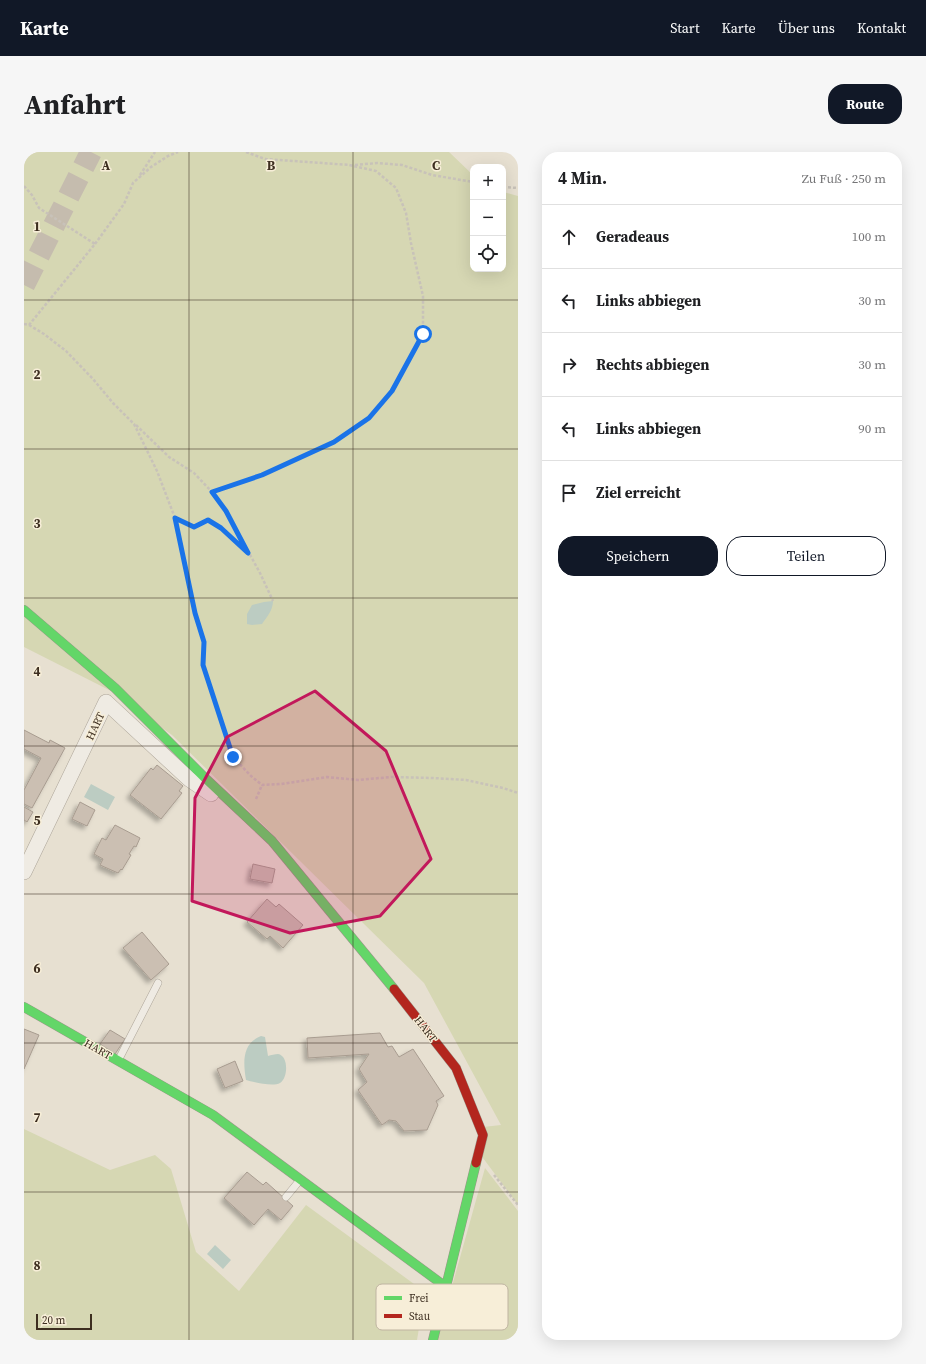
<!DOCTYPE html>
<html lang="de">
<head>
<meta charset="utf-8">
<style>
  body { margin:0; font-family:"Source Serif 4",serif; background:#f6f6f6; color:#202124 }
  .controls { position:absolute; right:12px; top:12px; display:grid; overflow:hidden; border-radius:8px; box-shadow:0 4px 16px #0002 }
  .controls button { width:36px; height:36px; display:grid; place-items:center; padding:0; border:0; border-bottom:1px solid #e0e0e0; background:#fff; color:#202124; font:20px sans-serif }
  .scale { position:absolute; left:12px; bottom:10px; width:56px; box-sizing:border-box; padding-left:4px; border:2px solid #3d2e20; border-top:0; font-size:11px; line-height:14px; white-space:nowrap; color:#3d2e20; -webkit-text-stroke:3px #f7eed8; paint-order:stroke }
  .stop { position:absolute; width:12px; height:12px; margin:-9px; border:3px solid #1a73e8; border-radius:50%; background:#fff }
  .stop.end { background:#1a73e8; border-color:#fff; box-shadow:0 1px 4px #0008 }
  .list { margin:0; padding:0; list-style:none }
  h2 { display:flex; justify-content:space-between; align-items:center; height:52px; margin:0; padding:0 16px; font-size:17px }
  h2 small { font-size:13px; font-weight:400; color:#757577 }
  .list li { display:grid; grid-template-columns:26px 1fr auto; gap:12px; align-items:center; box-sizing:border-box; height:64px; padding:0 16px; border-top:1px solid #e0e0e0 }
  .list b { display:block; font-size:15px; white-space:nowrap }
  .list em { font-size:13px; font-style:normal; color:#757577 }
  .actions { display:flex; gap:8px; padding:12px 16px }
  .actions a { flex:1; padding:9px 0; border:1px solid #111827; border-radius:16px; text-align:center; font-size:14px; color:#111827 }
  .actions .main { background:#111827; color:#fff }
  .icon { flex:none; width:22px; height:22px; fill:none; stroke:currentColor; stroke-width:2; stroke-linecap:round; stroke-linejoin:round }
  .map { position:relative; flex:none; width:494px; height:1188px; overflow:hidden; border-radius:16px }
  header { display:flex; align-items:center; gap:24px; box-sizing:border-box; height:56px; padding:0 20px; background:#111827; color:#fff }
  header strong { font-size:19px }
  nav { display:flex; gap:22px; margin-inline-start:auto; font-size:14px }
  .intro { display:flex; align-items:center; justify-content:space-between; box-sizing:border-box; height:96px; padding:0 24px }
  h1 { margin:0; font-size:28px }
  .button { padding:10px 18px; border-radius:16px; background:#111827; color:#fff; font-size:14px; font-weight:700 }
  main { display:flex; gap:24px; padding:0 24px }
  aside { flex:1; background:#fff; border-radius:16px; box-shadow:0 4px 16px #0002 }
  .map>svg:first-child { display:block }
  .green { fill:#d6d7b3 }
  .water { fill:#bcccc2 }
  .building { fill:#cbbfb2; stroke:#a89c90; filter:url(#shadow) }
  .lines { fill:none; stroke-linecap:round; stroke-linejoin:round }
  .highway-tunnel { stroke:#c5bcae; stroke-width:22; stroke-dasharray:22 11; stroke-linecap:butt }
  .lane-casing { stroke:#ada599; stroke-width:8 }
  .street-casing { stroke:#ada599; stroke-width:16 }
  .fast-casing { stroke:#9c958a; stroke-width:10 }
  .jam-casing { stroke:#9c958a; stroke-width:10 }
  .path { stroke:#c8c2b9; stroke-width:2.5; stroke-dasharray:3 2; stroke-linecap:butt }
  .lane { stroke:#efebe3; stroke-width:7 }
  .street { stroke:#efebe3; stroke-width:15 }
  .fast { stroke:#63d668; stroke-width:9 }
  .jam { stroke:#b3261e; stroke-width:9 }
  .route { stroke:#1a73e8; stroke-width:5 }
  .marked { fill:#c2185b; fill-opacity:0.2; stroke:#c2185b; stroke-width:3; stroke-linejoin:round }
  .grid { fill:none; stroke:#3d2e20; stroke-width:1; stroke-opacity:0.55 }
  .labels { text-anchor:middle; stroke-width:3; stroke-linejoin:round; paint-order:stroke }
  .street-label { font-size:11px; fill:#3d2e20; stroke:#f7eed8 }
  .key { fill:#f7eed8; stroke:#bfb4a1; stroke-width:1 }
  .key-label { font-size:11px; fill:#3d2e20 }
  .grid-label { font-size:13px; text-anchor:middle; font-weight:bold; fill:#3d2e20; stroke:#f7eed8; stroke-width:3; stroke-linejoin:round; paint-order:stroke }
</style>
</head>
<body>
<header>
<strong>Karte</strong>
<nav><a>Start</a><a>Karte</a><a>Über uns</a><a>Kontakt</a></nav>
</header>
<div class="intro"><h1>Anfahrt</h1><a class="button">Route</a></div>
<main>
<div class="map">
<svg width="494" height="1188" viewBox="0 0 494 1188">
  <defs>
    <filter id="shadow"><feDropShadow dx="-3.5" dy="3.5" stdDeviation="2" flood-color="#0004"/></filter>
  </defs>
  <rect width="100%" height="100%" fill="#e7e0d1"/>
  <path class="green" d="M0,0H425L449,23V117H479V40L494,44V1053L456,1002L459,975L477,973L400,831L148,583L87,539L0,495Z
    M0,977L86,1018L131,1003L147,1017L172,1100L215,1139L282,1053L401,1140L393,1188H0Z
    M461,1016L494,1059V1188H413Z"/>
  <path class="water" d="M249,449C249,458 243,465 238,472L228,473L223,472V462L228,453L240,450Z
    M67,632L91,645L84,658L60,645Z
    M237,884L241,885L244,904C247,903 251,902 254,902C265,904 264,926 256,931C249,935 229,930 222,928C219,910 218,891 237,884Z
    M191,1093L207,1108L199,1117L183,1102Z"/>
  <path class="building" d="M0,578L25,591L26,588L41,596L8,656L0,652V638L17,606L0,597Z
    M133,613L159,634L155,639L158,641L137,667L106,643L127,616L129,618Z
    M56,650L71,658L63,674L48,667Z
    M0,655L9,660L3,670L0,668Z
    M91,673L116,686L112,695L110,694L105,702L107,703L98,718L97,717L94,721L76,713L79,707L70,702L78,686L82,688Z
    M229,712L251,717L248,731L226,727Z
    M243,747L252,755L255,752L279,773L259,796L246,784L243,787L223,770Z
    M118,780L145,812L127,828L99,796Z
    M0,877L15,883L0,917Z
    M86,878L101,887L91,902L76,892Z
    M356,881L364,895L368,894L375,905L389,897L420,944L412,949L414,953L403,978L380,979L372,969L365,968L358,973L334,938L343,930L335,917L345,902L284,906L283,886Z
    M211,909L219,929L201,936L193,917Z
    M223,1020L239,1033L242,1030L269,1054L257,1068L244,1057L230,1073L200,1046Z"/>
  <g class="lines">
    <path class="highway-tunnel" d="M0,133L67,0"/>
    <g class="lane-casing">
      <path id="lane" d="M95,907L134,831
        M262,1045L276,1028"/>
    </g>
    <g class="street-casing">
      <path id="street" d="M0,720L82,550L165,627L187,642"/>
    </g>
    <g class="fast-casing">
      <path id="fast" d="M0,458L91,536L182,627L248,689L370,837
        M0,855L189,963L422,1135
        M409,1188L452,1011"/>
    </g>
    <g class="jam-casing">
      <path id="jam" d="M370,837L432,916L459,983L452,1011"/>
    </g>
    <path class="path" d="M222,0L241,7L326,13
      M331,13L353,11L378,13L408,23L449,30
      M116,23L131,0
      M0,34L8,43L15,56L71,92L5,173L0,172
      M479,35L494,36
      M71,92L100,52L109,31L127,15L144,4L154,0
      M5,173L20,182L42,199L69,227L89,251L110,272L133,319L151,366L171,461L180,490L179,513L209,605L227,624L238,633L257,632L303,625L334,628L367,625L409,626L442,628L479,636L494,641
      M112,273L145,305L170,321L188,340L202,359L236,421L249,449
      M188,340L238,323L310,290L345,266L368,239L399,182V144L387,91L382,61L372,36L352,19L325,13
      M152,366L170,375L184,369L197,376L223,399
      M232,647L238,633
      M470,1023L494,1053"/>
    <use href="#lane" class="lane"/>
    <use href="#street" class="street"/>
    <use href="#fast" class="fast"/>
    <use href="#jam" class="jam"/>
  </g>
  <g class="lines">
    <path class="route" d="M209,605L179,513L180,490L171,461L151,366L170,375L184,368L197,376L224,401L202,359L188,340L238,323L310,290L345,266L368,239L399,182"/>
  </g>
  <path class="marked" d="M291,539L362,599L407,707L356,764L266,781L168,749L171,646L203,585Z"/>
  <path class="grid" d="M165,0V1188M329,0V1188M0,148H494M0,297H494M0,446H494M0,594H494M0,742H494M0,891H494M0,1040H494"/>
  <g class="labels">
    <g class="street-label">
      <text transform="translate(71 574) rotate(-65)" y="4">HART</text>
      <text transform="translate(402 877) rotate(52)" y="4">HART</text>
      <text transform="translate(74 897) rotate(30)" y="4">HART</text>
    </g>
  </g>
  <rect x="352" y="1132" width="132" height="46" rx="6" class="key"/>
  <rect x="360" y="1144" width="18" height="4" fill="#63d668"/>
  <rect x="360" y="1162" width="18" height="4" fill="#b3261e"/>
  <g class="key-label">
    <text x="385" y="1150">Frei</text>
    <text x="385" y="1168">Stau</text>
  </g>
  <g class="grid-label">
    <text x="82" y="18">A</text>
    <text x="247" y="18">B</text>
    <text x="412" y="18">C</text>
    <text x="13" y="79">1</text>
    <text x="13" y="227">2</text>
    <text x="13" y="376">3</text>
    <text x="13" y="524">4</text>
    <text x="13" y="673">5</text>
    <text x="13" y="821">6</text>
    <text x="13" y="970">7</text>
    <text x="13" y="1118">8</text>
  </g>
</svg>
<div class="controls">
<button>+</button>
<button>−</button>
<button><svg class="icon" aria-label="locate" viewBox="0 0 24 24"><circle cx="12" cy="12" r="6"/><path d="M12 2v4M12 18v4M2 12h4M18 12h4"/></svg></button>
</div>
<div class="scale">20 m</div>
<div class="stop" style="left:399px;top:182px"></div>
<div class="stop end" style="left:209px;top:605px"></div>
</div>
<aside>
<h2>4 Min.<small>Zu Fuß · 250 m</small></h2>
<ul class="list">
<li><svg class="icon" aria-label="ahead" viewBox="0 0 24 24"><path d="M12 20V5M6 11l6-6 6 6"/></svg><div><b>Geradeaus</b></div><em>100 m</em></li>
<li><svg class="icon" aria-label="left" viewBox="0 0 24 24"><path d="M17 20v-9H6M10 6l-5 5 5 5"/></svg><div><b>Links abbiegen</b></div><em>30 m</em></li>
<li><svg class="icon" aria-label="right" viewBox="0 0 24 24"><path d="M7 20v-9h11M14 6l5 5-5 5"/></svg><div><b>Rechts abbiegen</b></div><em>30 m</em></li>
<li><svg class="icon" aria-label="left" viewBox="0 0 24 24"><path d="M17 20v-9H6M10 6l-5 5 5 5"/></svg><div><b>Links abbiegen</b></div><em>90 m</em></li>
<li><svg class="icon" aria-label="arrive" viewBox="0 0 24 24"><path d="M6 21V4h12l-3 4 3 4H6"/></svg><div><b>Ziel erreicht</b></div></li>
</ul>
<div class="actions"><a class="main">Speichern</a><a>Teilen</a></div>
</aside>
</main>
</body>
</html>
